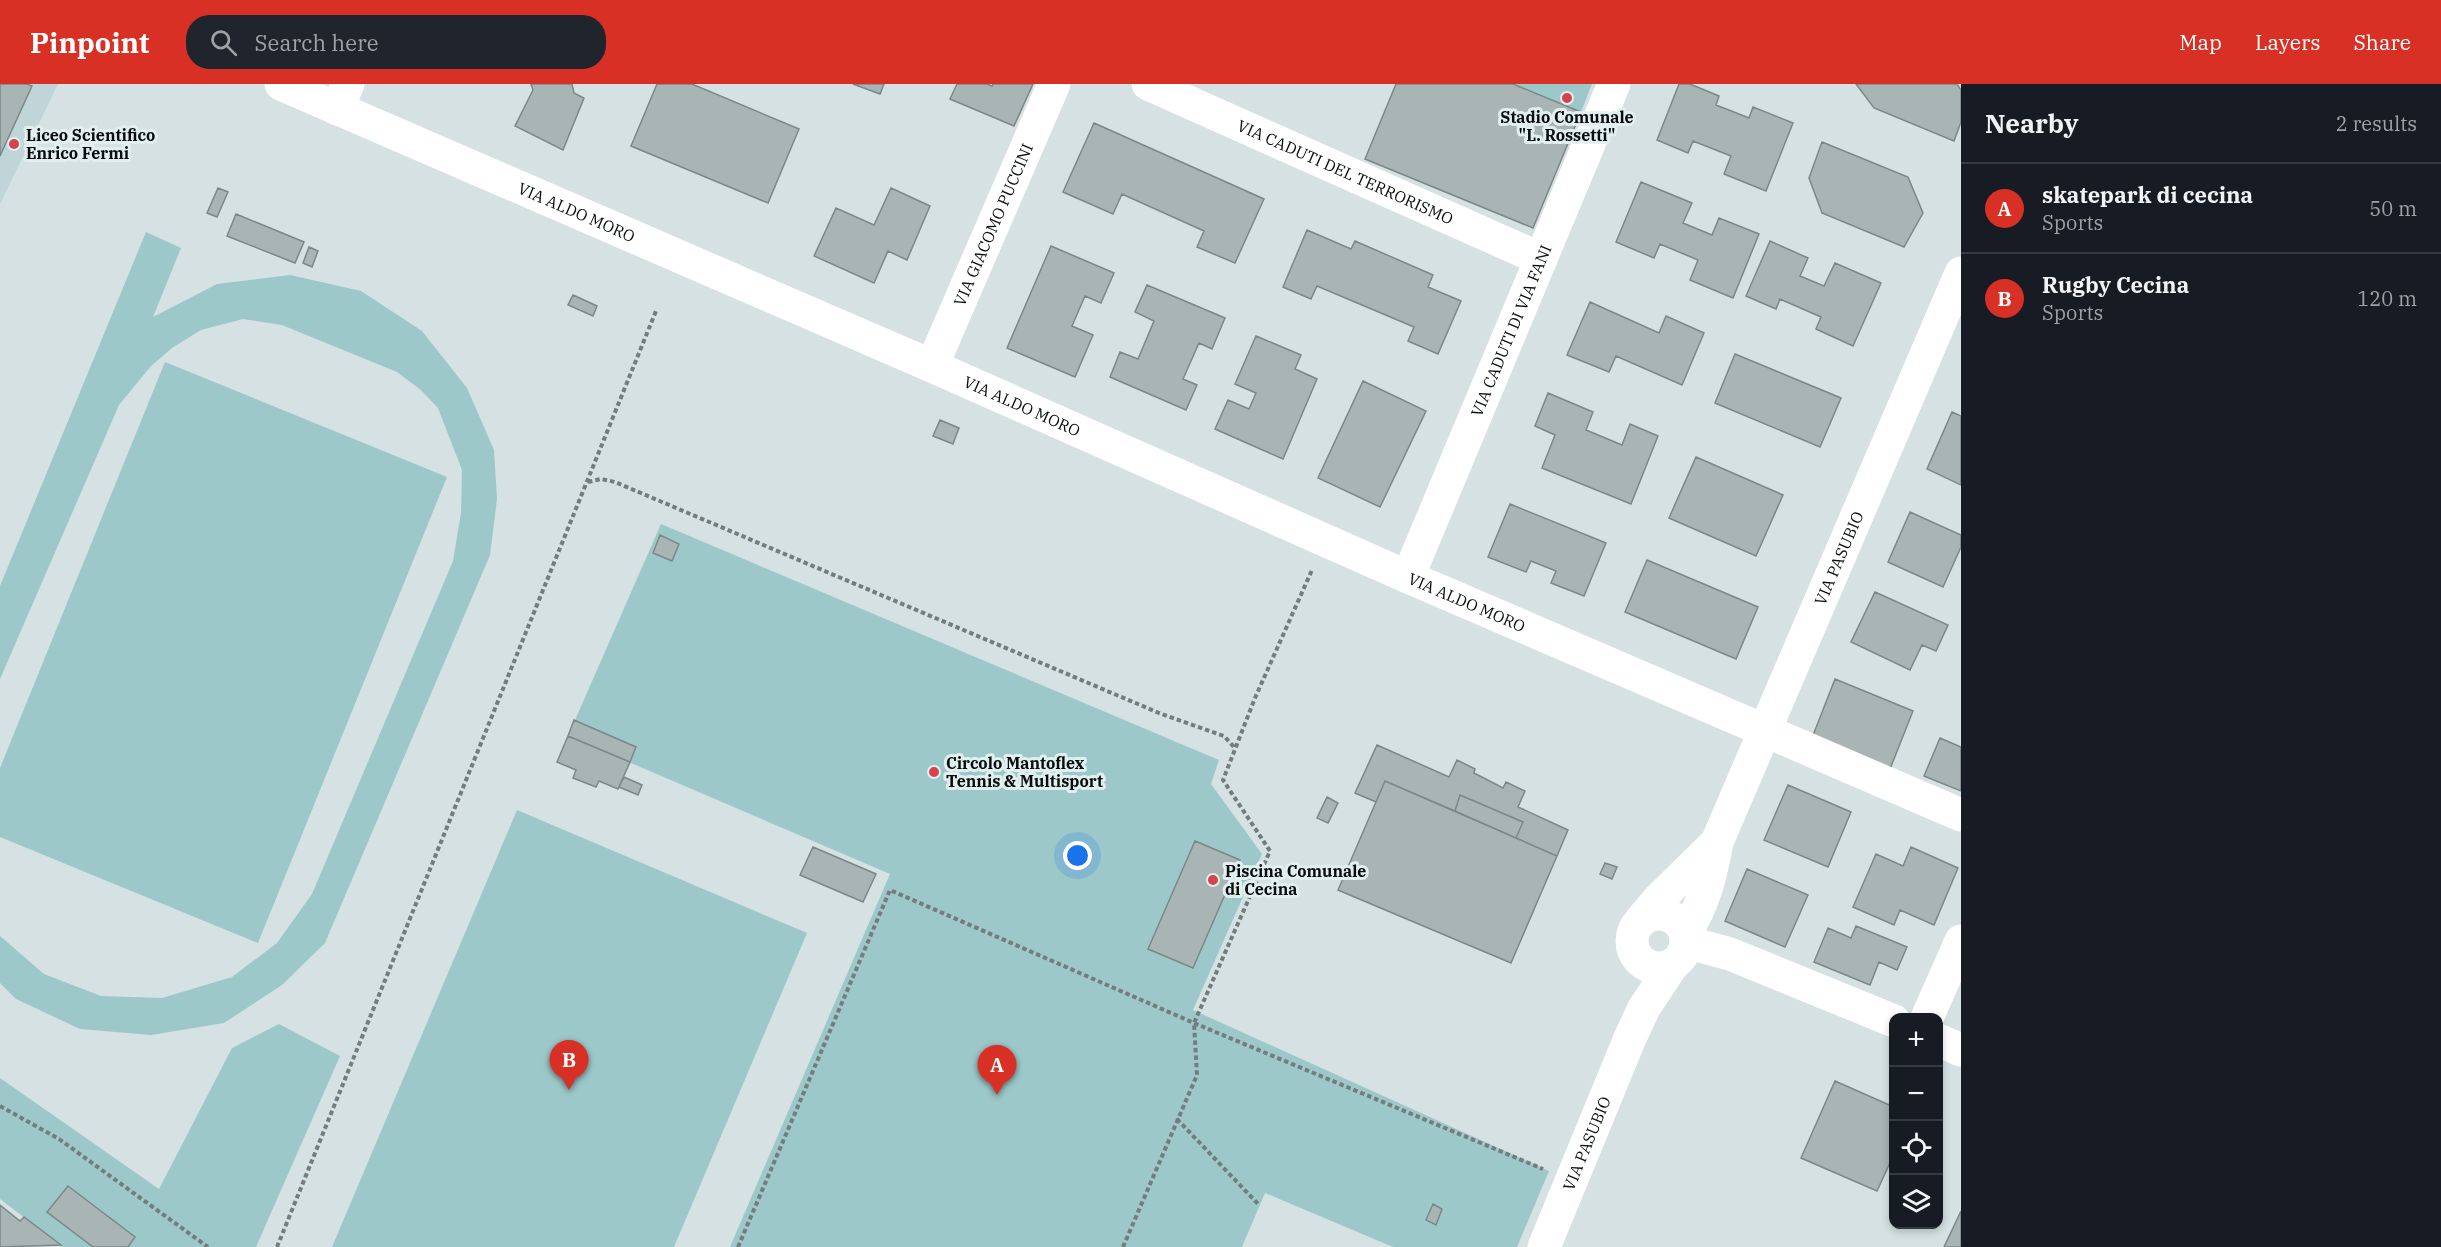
<!DOCTYPE html>
<html lang="en">
<head>
<meta charset="utf-8">
<style>
  body { margin:0; font-family:"IBM Plex Serif",serif; background:#20242c; color:#f1f3f6 }
  .controls { position:absolute; right:18px; bottom:18px; display:grid; overflow:hidden; border-radius:12px; box-shadow:0 3px 9px #0003 }
  .controls button { width:54px; height:54px; display:grid; place-items:center; padding:0; border:0; border-bottom:2px solid #363941; background:#171b24; color:#f1f3f6; font:30px sans-serif }
  .you { position:absolute; left:1078px; top:772px; width:21px; height:21px; margin:-15px; border:4px solid #fff; border-radius:50%; background:#1a73e8; box-shadow:0 0 0 9px #1a73e833 }
  .badge { display:grid; place-items:center; width:39px; height:39px; border-radius:50%; background:#d93025; color:#fff; font-size:20px; font-weight:700 }
  .pin { position:absolute; translate:-50% -50px; filter:drop-shadow(0 2px 3px #0008) }
  .pin::after { content:''; position:absolute; top:32px; width:21px; height:18px; background:inherit; clip-path:polygon(0 0,100% 0,50% 100%) }
  .list { margin:0; padding:0; list-style:none }
  h2 { display:flex; justify-content:space-between; align-items:center; height:78px; margin:0; padding:0 24px; font-size:26px }
  h2 small { font-size:20px; font-weight:400; color:#9ea1a6 }
  .list li { display:grid; grid-template-columns:39px 1fr auto; gap:18px; align-items:center; box-sizing:border-box; height:90px; padding:0 24px; border-top:2px solid #363941 }
  .list b { display:block; font-size:22px; white-space:nowrap }
  .list p { margin:0; font-size:20px; white-space:nowrap; color:#9ea1a6 }
  .list em { font-size:20px; font-style:normal; color:#9ea1a6 }
  .icon { flex:none; width:33px; height:33px; fill:none; stroke:currentColor; stroke-width:2; stroke-linecap:round; stroke-linejoin:round }
  .map { position:relative; flex:none; width:1961px; height:1163px; overflow:hidden }
  header { display:flex; align-items:center; gap:36px; box-sizing:border-box; height:84px; padding:0 30px; background:#d93025; color:#fff }
  header strong { font-size:28px }
  nav { display:flex; gap:33px; margin-inline-start:auto; font-size:21px }
  .search { width:420px; height:54px; background:#20242c; display:flex; align-items:center; gap:15px; box-sizing:border-box; padding:0 21px; border-radius:24px; color:#9ea1a6; font-size:22px }
  main { display:flex }
  aside { flex:1; background:#171b24 }
  .map>svg:first-child { display:block }
  .built { fill:#c0d5d7 }
  .green { fill:#9dc8ca }
  .building { fill:#a9b5b5; stroke:#7c8888; stroke-width:1.5 }
  .lines { fill:none; stroke-linecap:round; stroke-linejoin:round }
  .path { stroke:#747c7d; stroke-width:4; stroke-dasharray:4.5 3; stroke-linecap:butt }
  .minor { stroke:#fff; stroke-width:33 }
  .poi-dot { fill:#d5444e; stroke:#e2efef; stroke-width:2 }
  .labels { text-anchor:middle; stroke-width:6; stroke-linejoin:round; paint-order:stroke }
  .poi-label { font-size:16px; font-weight:bold; fill:#090d0d; stroke:#e2efef; text-anchor:start }
  .street-label { font-size:16px; fill:#090d0d; stroke:#e2efef }
</style>
</head>
<body>
<header>
<strong>Pinpoint</strong>
<div class="search"><svg class="icon" aria-label="search" viewBox="0 0 24 24"><circle cx="10" cy="10" r="6"/><path d="M15 15l6 6"/></svg>Search here</div>
<nav><a>Map</a><a>Layers</a><a>Share</a></nav>
</header>
<main>
<div class="map">
<svg width="1961" height="1163" viewBox="0 0 1961 1163">
  <rect width="100%" height="100%" fill="#d5e1e2"/>
  <path class="built" d="M0,0H58L0,120Z"/>
  <path class="green" d="M1513,0H1592L1581,28Z
    M146,148L181,164L153,233L217,200L290,191L361,207L422,247L467,304L494,366L497,415L490,471L325,859L282,901L224,939L151,951L80,945L16,915L0,899V852L44,890L101,912L162,914L232,893L277,859L312,810L453,477L461,429L462,386L438,324L421,306L397,288L282,241L243,235L201,246L172,264L151,282L119,321L0,595V502Z
    M165,278L447,393L258,859L0,753V684Z
    M661,440L1219,676L1211,700L1262,770L1193,926L1549,1087L1517,1163H1393L1265,1109L1242,1163H730L890,790L568,652Z
    M517,726L807,849L674,1163H332Z
    M279,940L340,972L256,1163H63L0,1115V994L159,1105L232,964Z"/>
  <path class="building" d="M0,0H27L32,2L0,72Z
    M531,0H572L574,9L584,14L563,66L515,42L533,6Z
    M657,0H692L799,45L768,119L631,62Z
    M853,0H884L880,10Z
    M957,0H987L992,2L993,0H1033L1014,42L950,15Z
    M1396,0H1513L1581,28L1533,144L1365,75Z
    M1679,0H1690L1719,12L1716,21L1749,34L1753,23L1793,39L1766,107L1724,90L1731,72L1693,57L1688,69L1657,56Z
    M1856,0H1957L1961,6V38L1954,57L1874,24Z
    M1094,39L1264,115L1235,179L1197,163L1204,147L1122,110L1113,130L1063,108Z
    M1822,58L1908,93L1923,129L1904,163L1822,129L1809,94Z
    M1641,98L1692,119L1683,139L1712,151L1719,134L1759,150L1733,214L1690,196L1698,176L1660,160L1654,174L1616,158Z
    M218,104L228,108L217,133L207,129Z
    M891,104L930,122L907,176L888,167L874,199L814,172L836,124L874,141Z
    M236,130L304,158L295,179L227,152Z
    M1307,146L1351,165L1355,157L1433,191L1428,203L1461,217L1438,270L1408,257L1414,243L1317,202L1311,215L1283,203Z
    M1770,157L1808,174L1800,192L1824,202L1835,179L1881,199L1853,262L1816,245L1821,233L1780,215L1776,225L1746,212Z
    M1051,162L1114,189L1101,219L1085,212L1072,242L1093,251L1075,293L1007,264Z
    M309,163L318,167L312,183L303,179Z
    M1147,201L1225,234L1212,265L1199,259L1183,295L1197,301L1186,326L1110,293L1120,268L1138,275L1154,237L1135,228Z
    M573,211L597,222L593,232L568,221Z
    M1590,218L1659,249L1666,232L1704,249L1682,301L1616,272L1609,288L1567,271Z
    M1256,252L1301,271L1295,285L1317,295L1283,375L1215,345L1228,316L1249,325L1256,309L1235,300Z
    M1735,270L1841,314L1820,363L1715,319Z
    M1363,297L1426,327L1380,423L1318,394Z
    M1548,309L1593,328L1586,346L1622,361L1630,340L1658,352L1631,420L1542,384L1555,351L1535,342Z
    M1952,328L1961,332V401L1927,385Z
    M940,336L959,344L953,360L933,352Z
    M1696,373L1783,411L1756,472L1669,434Z
    M1510,420L1606,459L1584,512L1551,499L1556,487L1531,477L1526,488L1488,473Z
    M1910,428L1961,451V463L1943,503L1888,478Z
    M660,451L679,460L672,477L653,469Z
    M1647,476L1758,523L1736,575L1625,528Z
    M1875,508L1948,541L1936,567L1922,561L1910,586L1851,558Z
    M1835,595L1913,627L1890,685L1812,654Z
    M574,636L636,663L630,678L568,652Z
    M568,652L630,678L618,705L599,697L596,703L573,694L576,686L557,678Z
    M1940,654L1961,663V707L1924,692Z
    M1377,661L1449,693L1457,676L1475,685L1474,689L1503,704L1506,698L1525,707L1518,723L1568,746L1557,772L1516,754L1523,738L1460,711L1455,727L1385,697L1376,718L1355,709Z
    M624,693L642,701L638,711L619,703Z
    M1385,697L1557,772L1511,879L1338,806Z
    M1788,701L1851,728L1828,783L1764,756Z
    M1460,711L1523,738L1516,754L1455,727Z
    M1327,713L1338,719L1328,739L1317,734Z
    M1195,757L1240,776L1193,884L1148,865Z
    M813,763L876,790L863,818L800,791Z
    M1911,763L1958,784L1934,841L1900,826L1894,841L1853,823L1876,770L1903,782Z
    M1605,779L1617,783L1612,795L1600,790Z
    M1747,785L1808,811L1785,863L1725,837Z
    M1856,842L1907,863L1897,886L1879,878L1870,901L1814,878L1828,844L1851,854Z
    M1835,997L1894,1023V1070L1877,1107L1801,1074Z
    M68,1102L135,1153L128,1163H93L47,1128Z
    M1433,1120L1442,1125L1436,1141L1426,1136Z
    M0,1121L20,1137L24,1133L61,1161L0,1163Z
    M1961,1127V1163H1944Z"/>
  <g class="lines">
    <path class="path" d="M588,398L601,395L615,398L1159,629L1224,652L1235,664
      M0,1022L59,1055L208,1163
      M1177,1035L1259,1121
      M277,1163L656,227
      M738,1163L890,806L1194,939L1543,1085
      M1123,1163L1197,991L1194,939L1270,767L1223,696L1255,614L1312,486"/>
    <g class="minor">
      <path id="s1" d="M281,0L932,282L1408,493L1961,731"/>
      <path id="s2" d="M1148,0L1541,175"/>
      <path d="M337,25L348,0"/>
      <path id="s3" d="M932,282L1054,0"/>
      <path id="s4" d="M1408,493L1614,0"/>
      <circle cx="1659" cy="857" r="27"/>
      <path d="M1641,836L1659,815L1717,758"/>
      <path id="s5" d="M1685,849C1704,821 1711,791 1717,758L1961,189"/>
      <path d="M1686,858L1730,870L1894,937"/>
      <path d="M1927,934L1961,857"/>
      <path d="M1938,956L1961,966"/>
      <path id="s6" d="M1544,1163L1630,954L1644,924L1673,880"/>
    </g>
  </g>
  <g class="poi-dot">
    <circle cx="1567" cy="14" r="6"/>
    <circle cx="14" cy="60" r="6"/>
    <circle cx="934" cy="688" r="6"/>
    <circle cx="1213" cy="796" r="6"/>
  </g>
  <g class="labels">
    <g class="poi-label">
      <text x="1567" y="39" text-anchor="middle">Stadio Comunale<tspan x="1567" dy="18">"L. Rossetti"</tspan></text>
      <text x="26" y="57">Liceo Scientifico<tspan x="26" dy="18">Enrico Fermi</tspan></text>
      <text x="946" y="685">Circolo Mantoflex<tspan x="946" dy="18">Tennis &amp; Multisport</tspan></text>
      <text x="1225" y="793">Piscina Comunale<tspan x="1225" dy="18">di Cecina</tspan></text>
    </g>
    <g class="street-label">
      <text dy="6" stroke="none"><textPath href="#s2" startOffset="216">VIA CADUTI DEL TERRORISMO</textPath></text>
      <text dy="6" stroke="none"><textPath href="#s1" startOffset="322">VIA ALDO MORO</textPath></text>
      <text dy="6" stroke="none"><textPath href="#s3" startOffset="154">VIA GIACOMO PUCCINI</textPath></text>
      <text dy="6" stroke="none"><textPath href="#s4" startOffset="267">VIA CADUTI DI VIA FANI</textPath></text>
      <text dy="6" stroke="none"><textPath href="#s1" startOffset="808">VIA ALDO MORO</textPath></text>
      <text dy="6" stroke="none"><textPath href="#s5" startOffset="406">VIA PASUBIO</textPath></text>
      <text dy="6" stroke="none"><textPath href="#s1" startOffset="1294">VIA ALDO MORO</textPath></text>
      <text dy="6" stroke="none"><textPath href="#s6" startOffset="112">VIA PASUBIO</textPath></text>
    </g>
  </g>
</svg>
<div class="controls">
<button>+</button>
<button>−</button>
<button><svg class="icon" aria-label="locate" viewBox="0 0 24 24"><circle cx="12" cy="12" r="6"/><path d="M12 2v4M12 18v4M2 12h4M18 12h4"/></svg></button>
<button><svg class="icon" aria-label="layers" viewBox="0 0 24 24"><path d="M12 4l9 5-9 5-9-5zM3 14l9 5 9-5"/></svg></button>
</div>
<div class="you"></div>
<div class="pin badge" style="left:997px;top:1011px">A</div>
<div class="pin badge" style="left:569px;top:1006px">B</div>
</div>
<aside>
<h2>Nearby<small>2 results</small></h2>
<ul class="list">
<li><span class="badge">A</span><div><b>skatepark di cecina</b><p>Sports</p></div><em>50 m</em></li>
<li><span class="badge">B</span><div><b>Rugby Cecina</b><p>Sports</p></div><em>120 m</em></li>
</ul>
</aside>
</main>
</body>
</html>
